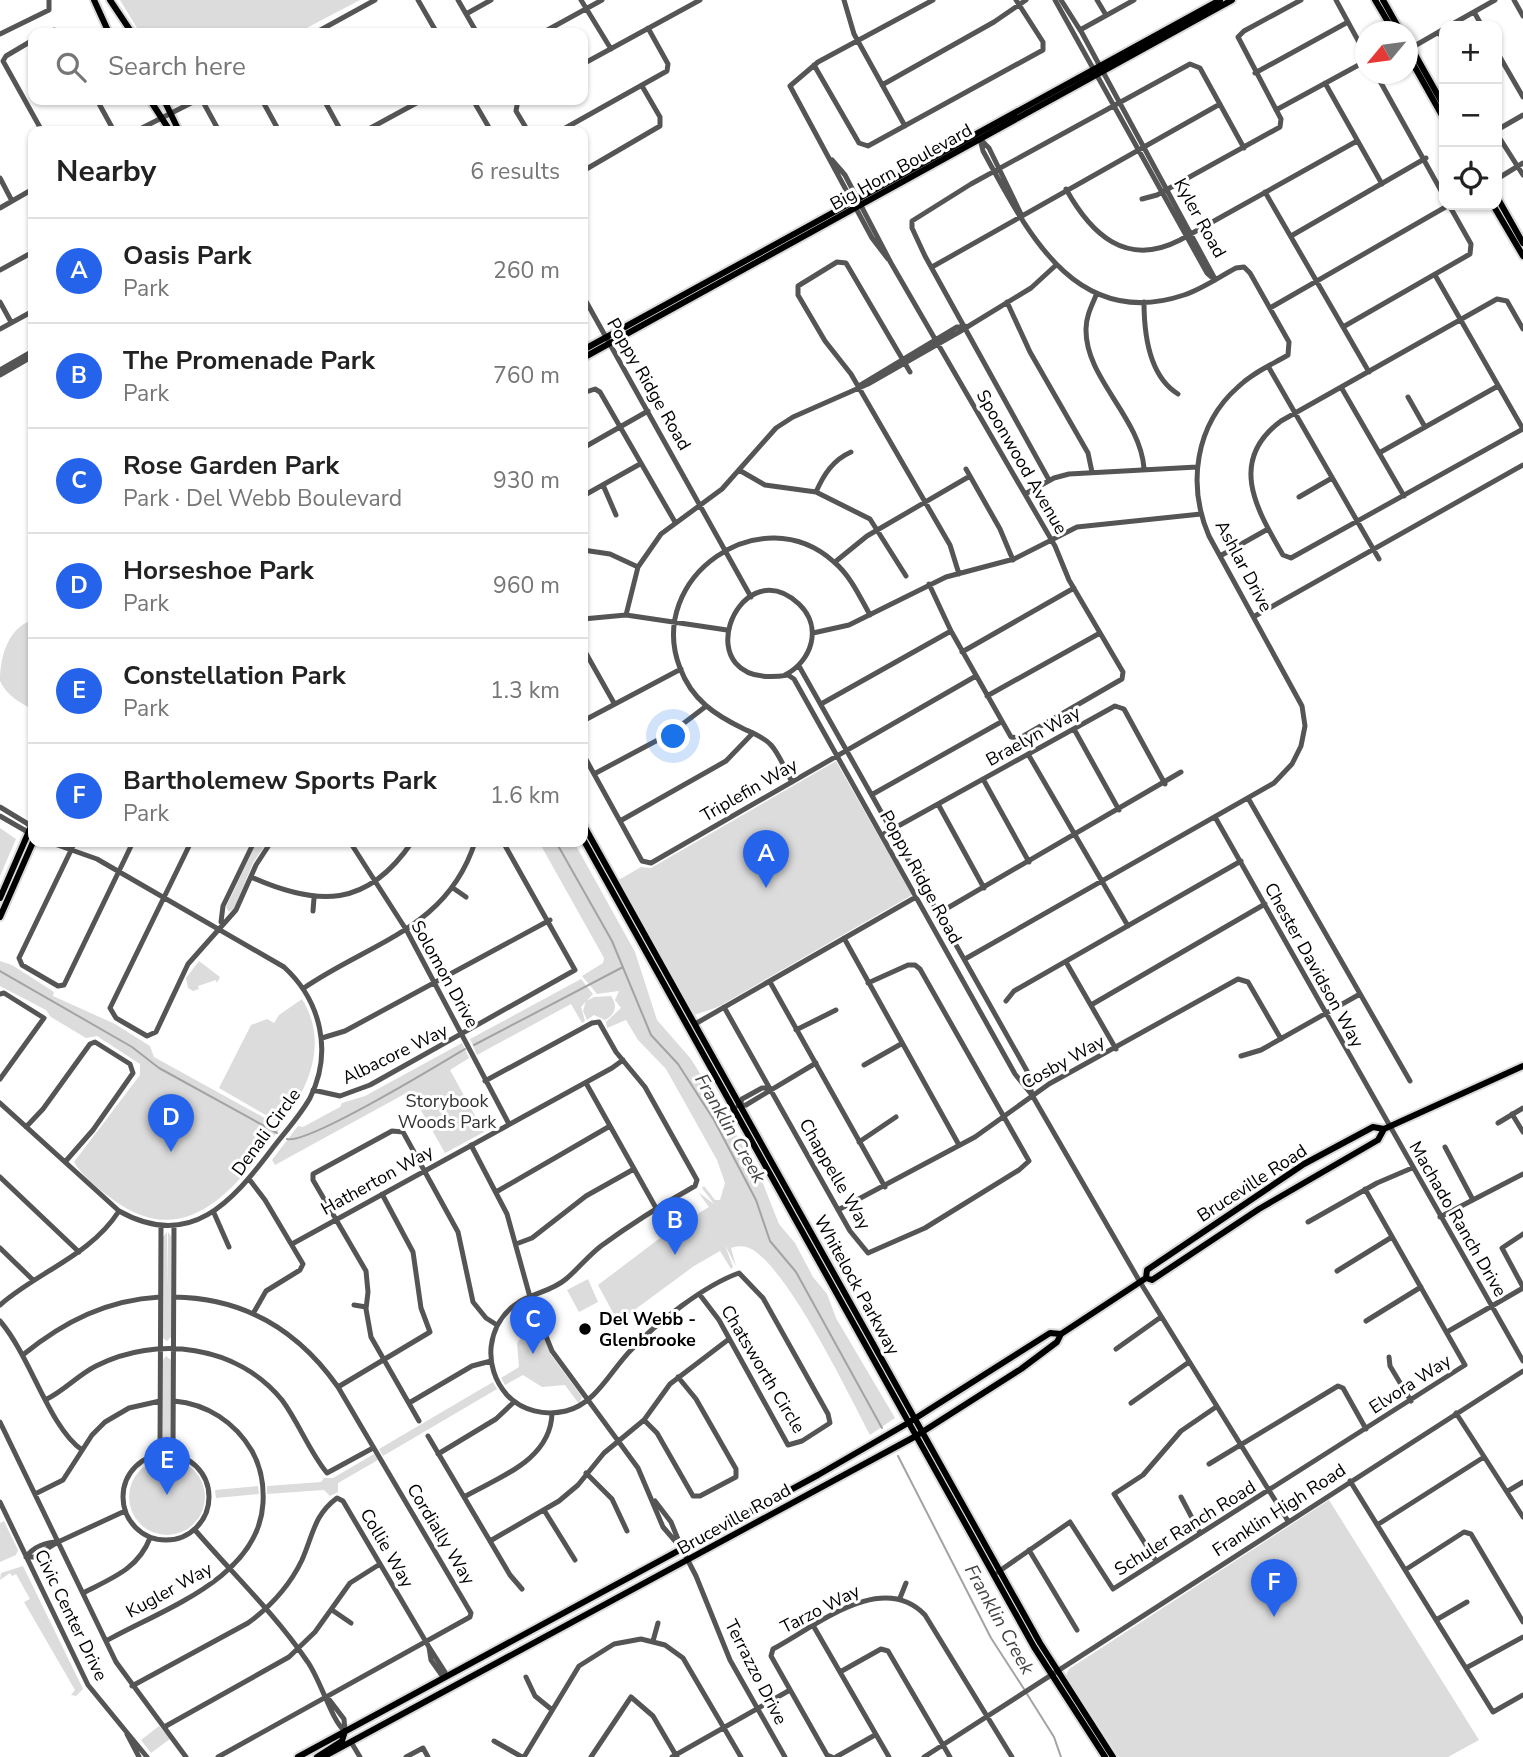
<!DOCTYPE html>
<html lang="en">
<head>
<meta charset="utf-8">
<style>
  body { margin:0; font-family:"Nunito Sans",sans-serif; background:#f6f6f6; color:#222 }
  .controls { position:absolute; right:21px; top:21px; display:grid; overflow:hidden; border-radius:14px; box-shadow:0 2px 5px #0004 }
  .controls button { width:63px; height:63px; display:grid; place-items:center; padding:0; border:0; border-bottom:2px solid #e0e0e0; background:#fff; color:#222; font:35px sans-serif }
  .compass { position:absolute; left:1355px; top:21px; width:63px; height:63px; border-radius:50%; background:#fff; box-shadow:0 2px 5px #0004; rotate:241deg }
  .you { position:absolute; left:674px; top:737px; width:24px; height:24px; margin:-18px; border:5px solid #fff; border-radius:50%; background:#1a73e8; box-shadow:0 0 0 10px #1a73e833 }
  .badge { display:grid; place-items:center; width:46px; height:46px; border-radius:50%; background:#2563eb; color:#fff; font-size:23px; font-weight:700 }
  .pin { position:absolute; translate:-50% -58px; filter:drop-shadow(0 2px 4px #0008) }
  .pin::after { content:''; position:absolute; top:37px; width:24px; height:21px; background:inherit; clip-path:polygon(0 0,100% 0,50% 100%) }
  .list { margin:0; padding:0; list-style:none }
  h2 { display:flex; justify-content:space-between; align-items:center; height:91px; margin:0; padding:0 28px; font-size:30px }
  h2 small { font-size:23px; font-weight:400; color:#767676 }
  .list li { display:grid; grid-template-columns:46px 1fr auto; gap:21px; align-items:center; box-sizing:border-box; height:105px; padding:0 28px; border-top:2px solid #e0e0e0 }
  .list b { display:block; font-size:26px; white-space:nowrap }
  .list p { margin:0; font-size:23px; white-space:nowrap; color:#767676 }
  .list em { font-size:23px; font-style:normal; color:#767676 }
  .icon { flex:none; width:38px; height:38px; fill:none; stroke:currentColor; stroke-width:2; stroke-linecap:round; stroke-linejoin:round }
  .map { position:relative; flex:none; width:1523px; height:1757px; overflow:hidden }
  .search { position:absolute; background:#fff; box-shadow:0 2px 5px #0004; left:28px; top:28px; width:560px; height:77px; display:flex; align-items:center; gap:18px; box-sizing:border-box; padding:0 24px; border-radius:14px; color:#767676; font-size:26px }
  .panel { position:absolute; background:#fff; box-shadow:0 2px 5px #0004; left:28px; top:126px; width:560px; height:721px; border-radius:14px }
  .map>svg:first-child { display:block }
  .green { fill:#dcdcdc }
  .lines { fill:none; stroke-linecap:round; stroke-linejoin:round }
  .stream { stroke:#a3a3a3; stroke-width:2 }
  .major-casing { stroke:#dbdbdb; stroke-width:10 }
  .minor { stroke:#555; stroke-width:5 }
  .major { stroke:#000; stroke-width:6 }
  .poi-dot { fill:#000; stroke:#fff; stroke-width:2.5 }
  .labels { text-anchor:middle; stroke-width:6; stroke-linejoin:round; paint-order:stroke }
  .street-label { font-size:18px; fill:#000; stroke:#fff }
  .park-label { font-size:18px; fill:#333; stroke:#fff }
  .poi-label { font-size:18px; font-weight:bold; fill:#000; stroke:#fff; text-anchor:start }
  .water-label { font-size:19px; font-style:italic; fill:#444; stroke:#fff }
</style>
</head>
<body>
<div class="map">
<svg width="1523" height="1757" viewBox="0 0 1523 1757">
  <rect width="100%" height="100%" fill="#fff"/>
  <path class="green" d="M120,0H360L297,33H140Z
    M33,620V710C21,703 6,695 0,681C0,655 9,627 33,620Z
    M836,761L912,895L718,1007L694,1015L617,881L641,867L651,868Z
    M0,828L16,839L0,876Z
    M257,842H267L253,863L234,909L229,912L226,907Z
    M539,842H574L635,952L657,1020L691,1059L722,1109L762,1181L779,1224L795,1243L813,1277L827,1294L836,1318L895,1418L870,1435C846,1389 794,1281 756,1252C749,1246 739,1245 731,1248L736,1266L725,1245L733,1267L731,1269L720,1251L694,1266L618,1322L598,1285L672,1229L709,1207L698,1192L714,1204L702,1188L704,1186L715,1200H720L725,1183L717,1160L666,1069L638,1040L626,1020L607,1028L606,1022L621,1008L615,1000L619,991L597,994L582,976L603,963L604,958Z
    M0,961L12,965L54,992L53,996L115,1024L150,1046L154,1057L281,1127C243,1177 194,1252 121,1205C106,1195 83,1178 74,1162L140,1075V1064L97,1036L86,1038L51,1017L46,1010L0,986Z
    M199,961L220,977L217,983L216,980L198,986L199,989L193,991L188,988L186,978Z
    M581,979L593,994L581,1007L585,1021L582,1023L571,1004L477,1055L470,1039Z
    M611,996C617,1004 617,1014 605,1020L594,1015L587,1020L583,1011L586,1001L594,997Z
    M302,999C329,1043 309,1088 281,1124L219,1088L251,1025L267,1019L274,1023L279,1015Z
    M462,1043L469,1058L450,1070L484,1132L445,1153L410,1091L275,1165L272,1160L298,1126L303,1127L340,1107L342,1103L365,1096Z
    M167,1232V1289L168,1232L171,1236V1337L167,1341L163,1338V1237Z
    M588,1279L598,1302L579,1312L567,1290Z
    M527,1301L531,1305L551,1355L582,1397L579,1404L565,1385L542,1387L523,1375L505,1385L501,1378L519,1367L517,1343L531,1324L523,1302Z
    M166,1356L171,1360V1442L168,1447L163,1444V1360Z
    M493,1382L497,1389L383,1456L379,1449Z
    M374,1454L378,1460L338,1483V1492L330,1496L324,1490L267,1494V1486L321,1482L324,1478H333Z
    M129 1497a38 38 0 1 1 76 0a38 38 0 1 1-76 0Z
    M258,1486L259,1494L216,1498L215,1490Z
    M1329,1500L1479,1740L1448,1757H1119L1066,1675L1069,1669Z
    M4,1521L18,1550L16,1555L0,1562V1523Z
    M23,1566L83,1689L76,1696L71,1695L75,1690L24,1602L30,1599L16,1574L12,1576L10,1573L0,1580L1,1573Z
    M159,1726L170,1739L151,1753L141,1740Z"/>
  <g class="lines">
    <path class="stream" d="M556,842L612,941L651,1035L678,1064L714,1120L756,1200L770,1241L796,1272L882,1428
      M0,971L132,1047L159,1068L277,1133
      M474,1045L623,967
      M287,1139C307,1145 440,1064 465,1049
      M898,1456L991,1638L1024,1689
      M1027,1694L1054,1737L1061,1757"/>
    <g class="major-casing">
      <path id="major" d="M94,0L109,33
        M110,0L132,33
        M1375,0L1394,32
        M1383,0L1401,32
        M1408,42L1444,106
        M1408,55L1444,119
        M150,100L170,131
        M164,100L179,131
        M1497,197L1523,243
        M1493,205L1523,256
        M583,350L1220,0
        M583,358L1232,0
        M583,824L1040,1643L1113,1757
        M583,839L1034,1647L1105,1757
        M0,898L33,822
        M0,917L33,842
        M1146,1278L1152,1280L1259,1209L1378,1140L1384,1129L1523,1066
        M298,1757L818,1475L908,1423L1050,1333L1061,1334
        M317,1757L342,1741L345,1731
        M323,1757L916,1436L1021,1369L1057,1342L1061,1334L1140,1282L1146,1278L1147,1270L1304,1164L1373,1127L1384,1129"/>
    </g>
    <path class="minor" d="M418,0L437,33
      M458,0L477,33
      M581,0L611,49
      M844,0L854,34L905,126
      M1055,0L1207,273L1215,280
      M1061,0L1082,33L1215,279
      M1097,0L1106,15
      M1336,0L1366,55
      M1514,0L1523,16
      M1474,12L1482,26
      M466,14L491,0
      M1449,26L1495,0
      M1080,30L1134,0
      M1439,32L1444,42
      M46,33L54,30L59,33
      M315,33L375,0
      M542,33L602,0
      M0,34L49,10V0
      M33,40L6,56L3,61L42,131
      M1411,48L1444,29
      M1497,52L1523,97
      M583,64L700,0
      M814,65L859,143L868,146L1043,50V42L1016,0
      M1255,73L1348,22
      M1376,74L1444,196
      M1325,83L1382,184
      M882,85L994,22L1026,0
      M97,100L114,131
      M202,100L219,131
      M262,100L279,131
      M324,100L341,131
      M473,100L491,131
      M518,100L516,111L528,131
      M1276,110L1366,61
      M1497,130L1523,115
      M136,131L197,100
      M365,131L422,100
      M560,131L667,71L668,64L648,28
      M1497,134L1523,175
      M980,139L989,148L1021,214
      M832,160L845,175L891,263L1055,546L1069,580L1123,672L1122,679L1020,738L1011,737L951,631L929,584
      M583,171L660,126V117L642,86
      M0,178L12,201
      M1497,179L1523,163
      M1066,189C1091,234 1126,268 1180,240L1357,141
      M1265,192L1369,372
      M1142,199L1157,195L1280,127L1281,119L1238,37L1244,31L1301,0
      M0,208L33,189
      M1291,236L1426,158
      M888,259L872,238L790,86L818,62L933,0
      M932,267L1220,104
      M0,270L33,252
      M1435,275L1523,429
      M1097,293C1092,305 1086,316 1086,329C1085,378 1140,417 1144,468
      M583,296L751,597
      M0,302L11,322
      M1007,302L1030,352L1088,453L1092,472
      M1144,302C1144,332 1149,376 1178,394
      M1270,308L1449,205
      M1343,327L1470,254L1471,244L1449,205
      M0,329L33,311
      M1523,329L1507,301L1497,299L1281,421C1227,461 1257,510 1283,555L1291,558L1523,429
      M1268,366L1379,559
      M0,370L33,351
      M910,372L846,263L837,262L798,286V295L825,341L851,374L950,545L959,574
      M0,375L33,356
      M859,386L957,327L965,326
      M1341,387L1404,496
      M583,393L595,389L600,392L675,522
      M1408,397L1425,427
      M583,448L648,411
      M1379,453L1498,386
      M966,469L1000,529L1013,560
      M739,470L765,485L816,492L870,519L906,576
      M1049,480L925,256L912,228V221L971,184L1190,64L1200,68L1244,148
      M603,485L616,515
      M816,492C824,474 833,460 851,452
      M1025,494L1054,478L1069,474L1197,467
      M583,496L640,464
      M1299,497L1332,478
      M583,550L610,554L638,567
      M1220,556L1268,529
      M835,562L867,536L970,476
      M626,615L638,567L661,534L722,489L776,428L793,417L868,384L959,332L1031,288L1055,266
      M1255,616L1523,465
      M583,619L626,615L727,630
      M813,633L849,625L946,577L1014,559L1077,527L1201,514
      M583,648L614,703
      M962,652L1074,588
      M799,666L1027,1071L1032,1095
      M785,675C812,661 823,627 799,604C737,546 681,693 788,675L794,679L1015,1074L1032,1095L1140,1282L1288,1521
      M987,696L1100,633
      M821,704L951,631
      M583,721L681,669
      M1074,729L1119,810
      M583,754L642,861L651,863L976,676
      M1028,754L1128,926
      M594,774L671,733L705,707
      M983,779L1029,862
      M792,782C785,770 780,755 771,745C764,737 753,733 744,729C715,715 692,700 680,668C645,578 761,496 834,562C850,575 860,597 870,615
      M873,794L1001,722
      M1248,798L1410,1081
      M938,804L984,888
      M0,807L33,827
      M0,816L33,835
      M1215,817L1523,1361
      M620,821L726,761L753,733
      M882,835L1115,706L1124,709L1165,784
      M64,842L72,849
      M75,842L19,958L22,965L58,986L64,985L133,842
      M191,842L110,1008L116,1018L147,1036L156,1032L188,964L236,910L256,865L271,842
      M350,842L407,931L509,1124
      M251,877C318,907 367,908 412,842
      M453,888L466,897
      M313,911L314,898
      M939,913L1181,772
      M221,922L223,906L254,842
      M844,938L959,1145
      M965,959L1274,783L1292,764L1301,746L1305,726L1302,706L1209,536C1187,485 1195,425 1238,387C1252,373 1271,365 1288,355L1289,342L1250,273L1244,267L1236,268C1219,277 1202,289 1184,295C1074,332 1026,229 983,151L980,139
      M1066,962L1116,1049
      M770,982L885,1187
      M304,988C371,942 447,929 475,842
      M0,994L4,993L44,1018L0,1079
      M1006,1001L1014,991L1241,861
      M1091,1005L1265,904
      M724,1007L850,1231L868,1253L925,1228L1019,1170L1029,1161L920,969L915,965H908L868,983
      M695,1024L916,897
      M796,1030L836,1010
      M322,1038L345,1031L550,920
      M1241,1056L1261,1050L1360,994
      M864,1065L901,1044
      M485,1081L592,1023L599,1022L616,1052L645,1087L697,1180L695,1186C663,1204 631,1224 601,1246C588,1256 578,1269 566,1279C552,1291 534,1293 519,1302C486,1323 482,1367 507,1395C522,1411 545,1416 566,1411C596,1404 611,1370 631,1350C656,1323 705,1285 739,1273L763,1298L828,1414L830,1423L802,1441L788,1445L719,1320L700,1295
      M586,1083L656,1208
      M313,1090L340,1096L370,1085L575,970L503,842
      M0,1103L119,1211C190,1251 232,1202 272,1149C284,1133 300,1116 310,1098C333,1052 321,1001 284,967L97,859L49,842
      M740,1105L742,1099L762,1088H770
      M738,1106L746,1105L816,1063
      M1512,1114L1523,1132
      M1498,1123L1523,1108
      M26,1127L43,1109L90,1044L95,1042L130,1064L133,1073L93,1130L65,1162
      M859,1142L896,1117
      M471,1145L507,1214L530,1297L552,1351L638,1468L663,1527L682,1549L696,1576L730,1660L785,1757
      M1445,1147L1473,1200
      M0,1177L79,1252
      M249,1179L265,1200L303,1264L300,1270L266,1291L254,1312
      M496,1192L610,1126
      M838,1210L975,1137L1049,1084L1238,979L1248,982L1281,1039
      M214,1213L229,1247
      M1440,1217L1523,1174
      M1308,1222L1377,1183L1412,1168
      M1523,1234L1502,1248L1523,1287
      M292,1244L612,1068L623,1060
      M516,1244L532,1238L586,1196L634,1169
      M0,1248L33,1280
      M1337,1271L1392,1237
      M174,1297C245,1298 298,1330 338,1387L471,1613L470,1617L218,1757
      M0,1305C39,1271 90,1256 119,1211
      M354,1305L366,1307
      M0,1321C31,1357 49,1427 82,1450
      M1366,1321L1421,1287
      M1447,1332L1523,1288
      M1116,1349L1161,1317
      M24,1354C65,1321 107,1300 160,1297
      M1389,1357L1390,1366L1411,1401
      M338,1387L430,1332L421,1308L413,1252L382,1194
      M47,1399C65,1390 78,1375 96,1366C157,1335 237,1345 282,1400C299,1423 309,1451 327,1473L373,1448
      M409,1403L472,1366L491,1361
      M1131,1403L1189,1362
      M1456,1413L1523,1517
      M644,1420L657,1433L693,1496H700L736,1477V1469L696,1399L678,1377
      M419,1421L371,1337L366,1309L368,1292L366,1271L313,1180V1174L392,1131L403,1132L458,1232L473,1302L486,1318L497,1325
      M0,1422L116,1662L186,1757
      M428,1436L510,1575L522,1589
      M123 1497a43 43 0 1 1 86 0a43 43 0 1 1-86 0Z
      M160,1454L161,1225
      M173,1454L174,1226
      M438,1454L496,1419L514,1402
      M1209,1464L1338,1386L1343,1388L1366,1429
      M586,1473L612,1499L627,1531
      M1350,1481L1493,1712L1523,1695
      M1508,1491L1523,1482
      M35,1494L63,1480L92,1435L105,1422L129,1408L160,1401
      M464,1497C499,1477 551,1460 552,1413
      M1181,1497L1200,1533
      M655,1501L671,1522L682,1549
      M0,1502L88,1685L147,1757
      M544,1510L575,1560
      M1377,1525L1484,1457
      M195,1530C232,1573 275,1614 307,1661C320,1678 332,1722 345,1731
      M490,1541L559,1501L578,1485L604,1453L644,1420L670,1384L729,1339
      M1029,1550L1077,1630
      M26,1557H34L58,1542L125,1511
      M26,1557C33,1547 46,1542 58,1542
      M1156,1561L1114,1494L1143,1475L1181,1431L1216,1407
      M1405,1570L1464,1532L1471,1534L1523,1622
      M998,1572L1070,1522L1113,1589L1465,1365L1365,1189
      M83,1593C112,1578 138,1569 150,1538
      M900,1598L906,1583
      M332,1610L351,1623
      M1436,1620L1467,1602
      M814,1627L889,1757
      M106,1641C163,1609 259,1578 263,1503C264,1485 261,1467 252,1451C235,1422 207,1404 174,1401
      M653,1641L658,1623
      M429,1647L431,1660L443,1677
      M1466,1668L1523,1637
      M840,1672L881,1649L888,1651L950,1757
      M526,1677L535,1696L551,1709
      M132,1686L248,1623C270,1607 290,1585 302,1560C313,1535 314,1515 337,1498L343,1501L429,1647L445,1672L443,1677
      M328,1698L344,1719L345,1731
      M166,1726L289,1657L315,1632L350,1583L380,1564
      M127,1734L139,1757
      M494,1741L522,1757
      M351,1742L360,1757
      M406,1757L423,1748L428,1757
      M524,1757L579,1666L614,1644L641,1639L665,1645L683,1658L741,1757
      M591,1757L631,1697L653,1716L677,1757
      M672,1757L790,1690
      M832,1757L827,1755L771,1656L773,1649C816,1626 882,1570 925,1615L1012,1757
      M836,1757L875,1735
      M924,1757L1523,1371"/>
    <use href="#major" class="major"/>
  </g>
  <circle class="poi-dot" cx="585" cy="1329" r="7"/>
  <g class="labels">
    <g class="street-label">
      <text transform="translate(901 167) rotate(-29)" y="6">Big Horn Boulevard</text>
      <text transform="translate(1200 218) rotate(61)" y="6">Kyler Road</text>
      <text transform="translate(649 384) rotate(60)" y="6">Poppy Ridge Road</text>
      <text transform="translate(1022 462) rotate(60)" y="6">Spoonwood Avenue</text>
      <text transform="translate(1244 566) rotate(62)" y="6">Ashlar Drive</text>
      <text transform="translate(1033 736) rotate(-29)" y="6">Braelyn Way</text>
      <text transform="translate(749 790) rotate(-30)" y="6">Triplefin Way</text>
      <text transform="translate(921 877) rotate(61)" y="6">Poppy Ridge Road</text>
      <text transform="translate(1314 965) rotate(61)" y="6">Chester Davidson Way</text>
      <text transform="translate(445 974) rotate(61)" y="6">Solomon Drive</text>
      <text transform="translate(395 1054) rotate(-26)" y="6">Albacore Way</text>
      <text transform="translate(1063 1062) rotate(-29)" y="6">Cosby Way</text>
      <text transform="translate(266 1132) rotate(-54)" y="6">Denali Circle</text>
      <text transform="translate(835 1174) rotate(60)" y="6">Chappelle Way</text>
      <text transform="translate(377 1180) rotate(-29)" y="6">Hatherton Way</text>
      <text transform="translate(1252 1183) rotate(-33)" y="6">Bruceville Road</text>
      <text transform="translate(1458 1219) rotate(60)" y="6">Machado Ranch Drive</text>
      <text transform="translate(857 1285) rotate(61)" y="6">Whitelock Parkway</text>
      <text transform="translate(763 1369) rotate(59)" y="6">Chatsworth Circle</text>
      <text transform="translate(1410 1384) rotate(-33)" y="6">Elvora Way</text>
      <text transform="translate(1279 1510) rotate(-33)" y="6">Franklin High Road</text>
      <text transform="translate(734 1519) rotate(-29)" y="6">Bruceville Road</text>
      <text transform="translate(1185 1528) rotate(-32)" y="6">Schuler Ranch Road</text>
      <text transform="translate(441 1534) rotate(59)" y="6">Cordially Way</text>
      <text transform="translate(387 1548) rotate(60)" y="6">Collie Way</text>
      <text transform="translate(169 1590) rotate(-29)" y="6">Kugler Way</text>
      <text transform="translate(820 1609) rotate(-27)" y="6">Tarzo Way</text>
      <text transform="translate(71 1615) rotate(64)" y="6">Civic Center Drive</text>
      <text transform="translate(756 1672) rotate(63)" y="6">Terrazzo Drive</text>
    </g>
    <g class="park-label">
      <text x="447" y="1107">Storybook<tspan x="447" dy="21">Woods Park</tspan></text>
    </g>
    <g class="poi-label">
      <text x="599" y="1325">Del Webb -<tspan x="599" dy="21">Glenbrooke</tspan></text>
    </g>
    <g class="water-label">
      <text transform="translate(731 1128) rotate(60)" y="7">Franklin Creek</text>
      <text transform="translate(1000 1619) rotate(61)" y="7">Franklin Creek</text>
    </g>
  </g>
</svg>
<div class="controls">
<button>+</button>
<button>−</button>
<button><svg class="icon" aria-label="locate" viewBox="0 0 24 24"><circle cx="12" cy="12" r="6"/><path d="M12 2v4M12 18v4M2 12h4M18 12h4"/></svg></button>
</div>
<svg class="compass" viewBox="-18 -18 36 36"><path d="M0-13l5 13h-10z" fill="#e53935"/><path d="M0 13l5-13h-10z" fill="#767676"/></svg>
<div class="you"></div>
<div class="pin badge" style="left:766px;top:888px">A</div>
<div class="pin badge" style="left:675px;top:1255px">B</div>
<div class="pin badge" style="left:533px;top:1354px">C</div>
<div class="pin badge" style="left:171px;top:1152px">D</div>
<div class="pin badge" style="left:167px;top:1495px">E</div>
<div class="pin badge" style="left:1274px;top:1617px">F</div>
<div class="search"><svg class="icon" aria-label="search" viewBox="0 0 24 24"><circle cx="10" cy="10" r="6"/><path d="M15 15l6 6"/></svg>Search here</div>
<section class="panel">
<h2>Nearby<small>6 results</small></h2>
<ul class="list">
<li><span class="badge">A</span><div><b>Oasis Park</b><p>Park</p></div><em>260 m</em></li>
<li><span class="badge">B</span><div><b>The Promenade Park</b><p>Park</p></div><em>760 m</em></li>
<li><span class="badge">C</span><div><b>Rose Garden Park</b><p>Park · Del Webb Boulevard</p></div><em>930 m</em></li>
<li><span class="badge">D</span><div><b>Horseshoe Park</b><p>Park</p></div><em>960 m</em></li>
<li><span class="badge">E</span><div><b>Constellation Park</b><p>Park</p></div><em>1.3 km</em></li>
<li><span class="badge">F</span><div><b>Bartholemew Sports Park</b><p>Park</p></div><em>1.6 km</em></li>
</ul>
</section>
</div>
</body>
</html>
